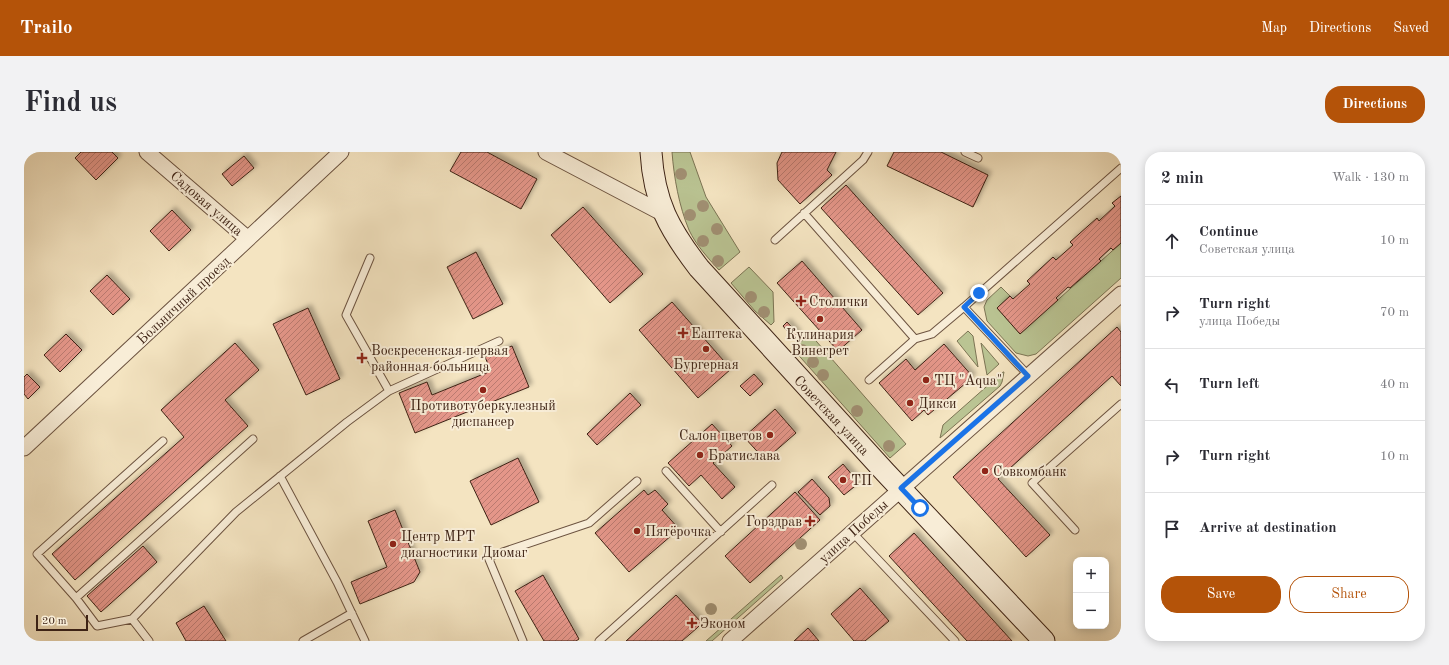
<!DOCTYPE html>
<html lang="en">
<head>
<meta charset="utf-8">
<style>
  body { margin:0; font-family:"Old Standard TT",serif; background:#f2f2f3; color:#2b2b33 }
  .controls { position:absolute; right:12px; bottom:12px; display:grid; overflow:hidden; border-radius:8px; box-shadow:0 2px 10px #0003 }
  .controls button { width:36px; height:36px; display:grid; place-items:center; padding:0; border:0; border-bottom:1px solid #e1e1e2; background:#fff; color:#2b2b33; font:20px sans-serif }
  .scale { position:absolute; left:12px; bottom:10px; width:52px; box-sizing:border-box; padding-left:4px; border:2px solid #3e2315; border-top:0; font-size:11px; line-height:14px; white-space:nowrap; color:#3e2315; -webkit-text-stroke:3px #f8edd7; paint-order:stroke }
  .stop { position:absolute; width:12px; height:12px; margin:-9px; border:3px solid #1a73e8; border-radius:50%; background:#fff }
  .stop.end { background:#1a73e8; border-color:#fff; box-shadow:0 1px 4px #0008 }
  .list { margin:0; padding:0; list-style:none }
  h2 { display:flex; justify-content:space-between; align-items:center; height:52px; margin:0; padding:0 16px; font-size:17px }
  h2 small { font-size:13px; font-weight:400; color:#7c7c81 }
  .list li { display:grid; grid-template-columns:26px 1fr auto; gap:12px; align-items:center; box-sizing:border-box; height:72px; padding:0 16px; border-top:1px solid #e1e1e2 }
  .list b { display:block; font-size:15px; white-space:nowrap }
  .list p { margin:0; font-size:13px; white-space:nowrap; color:#7c7c81 }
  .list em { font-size:13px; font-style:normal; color:#7c7c81 }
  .actions { display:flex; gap:8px; padding:12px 16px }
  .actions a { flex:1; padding:9px 0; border:1px solid #b45309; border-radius:16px; text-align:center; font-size:14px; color:#b45309 }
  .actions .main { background:#b45309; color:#fff }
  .icon { flex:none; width:22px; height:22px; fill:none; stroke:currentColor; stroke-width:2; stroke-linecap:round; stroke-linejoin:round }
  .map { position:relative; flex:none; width:1097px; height:489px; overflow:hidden; border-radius:16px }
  header { display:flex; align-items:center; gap:24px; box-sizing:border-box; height:56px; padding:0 20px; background:#b45309; color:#fff }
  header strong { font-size:19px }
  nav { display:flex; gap:22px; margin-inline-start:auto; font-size:14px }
  .intro { display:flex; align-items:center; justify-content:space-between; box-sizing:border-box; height:96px; padding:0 24px }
  h1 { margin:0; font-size:28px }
  .button { padding:10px 18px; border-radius:16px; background:#b45309; color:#fff; font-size:14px; font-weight:700 }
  main { display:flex; gap:24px; padding:0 24px }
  aside { flex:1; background:#fff; border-radius:16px; box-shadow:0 2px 10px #0003 }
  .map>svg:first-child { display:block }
  .green { fill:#bac493; stroke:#7c7454 }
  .building { fill:url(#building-hatch); stroke:#3e2315; filter:url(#shadow) }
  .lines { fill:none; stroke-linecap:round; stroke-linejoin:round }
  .lane-casing { stroke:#6c5340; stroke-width:9 }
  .street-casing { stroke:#6c5340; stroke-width:17 }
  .secondary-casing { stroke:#3e2315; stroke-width:23 }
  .lane { stroke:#f8edd7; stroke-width:7 }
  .street { stroke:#f8edd7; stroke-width:15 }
  .secondary { stroke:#f8edd7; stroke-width:21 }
  .tree { fill:#a19073 }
  .route { stroke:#1a73e8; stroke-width:5 }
  .poi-dot { fill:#8f2418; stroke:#f8edd7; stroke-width:1.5 }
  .labels { text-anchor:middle; stroke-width:4; stroke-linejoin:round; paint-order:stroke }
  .street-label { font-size:14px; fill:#3e2315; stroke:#f8edd7 }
  .poi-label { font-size:14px; fill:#3e2315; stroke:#f8edd7; text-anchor:start }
</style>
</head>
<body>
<header>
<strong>Trailo</strong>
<nav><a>Map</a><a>Directions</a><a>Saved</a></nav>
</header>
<div class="intro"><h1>Find us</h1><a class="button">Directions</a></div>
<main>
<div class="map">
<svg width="1097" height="489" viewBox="0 0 1097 489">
  <defs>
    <pattern id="building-hatch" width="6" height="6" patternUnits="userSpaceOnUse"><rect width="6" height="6" fill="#e49689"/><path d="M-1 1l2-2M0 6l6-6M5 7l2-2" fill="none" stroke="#ba7a6f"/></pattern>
    <filter id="shadow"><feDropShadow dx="3.5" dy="-3.5" stdDeviation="2" flood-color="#0004"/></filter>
  </defs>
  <rect width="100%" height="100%" fill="#f4e4c1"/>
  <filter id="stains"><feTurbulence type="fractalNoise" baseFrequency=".005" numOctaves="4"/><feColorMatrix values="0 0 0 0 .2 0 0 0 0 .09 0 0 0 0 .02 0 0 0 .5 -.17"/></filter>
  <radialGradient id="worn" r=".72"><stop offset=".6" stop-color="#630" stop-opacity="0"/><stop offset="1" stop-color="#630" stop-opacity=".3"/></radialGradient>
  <path class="green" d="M648,0H666L682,45L716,100L695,118C684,106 672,93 665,78C655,54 650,26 648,0Z
    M1097,91V126L1012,202L1004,204L992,201L963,169L960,155L963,148L977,135L986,144L973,156L996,182Z
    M725,115L749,140L750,170L747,173L731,159L707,131Z
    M944,179L949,184L954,215L933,189Z
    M786,182L882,292L866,306L769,197Z
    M957,191L975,212L963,223Z
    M979,220H980L978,230L976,234L916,286L919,273Z
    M757,423L759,426L688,489H682Z"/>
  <path class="building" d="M57,0H88L94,6L72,28L51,6Z
    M437,0H463L513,27L497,57L426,19Z
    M758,0H812L803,18L808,23L776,52L754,28L753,11Z
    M870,0H917L964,23L949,55L863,14Z
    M220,4L230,16L208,34L198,22Z
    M822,33L919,141L894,163L797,56Z
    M1097,44V91L1089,98L1087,96L1075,107L1077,109L1046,136L1044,135L1032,146L1034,148L996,182L973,156L986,144L989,147L1006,132L1003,129L1029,105L1032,108L1049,93L1046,90L1073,66L1075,69L1091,54L1088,51Z
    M559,55L619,122L586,151L527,83Z
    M148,58L167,78L145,99L126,79Z
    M452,100L479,152L449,167L423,115Z
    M778,109L838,178L814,199L753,131Z
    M83,123L106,147L89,163L66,139Z
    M648,150L707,217L674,246L615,178Z
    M284,156L316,227L282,243L249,172Z
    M763,170L774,182L769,186L759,174Z
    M1093,175L1097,180V234L1088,224L974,327L1026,383L1002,405L929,325Z
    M42,182L58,198L36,220L20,203Z
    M211,191L235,218L201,248L224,274L51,428L28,402L160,285L137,258Z
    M920,192L949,225L904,263L900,258L888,269L855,231L882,207L891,218Z
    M488,194L505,235L391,281L375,241L403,230L408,243L467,219L461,205Z
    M3,222L16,235L4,247L0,242V225Z
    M730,222L739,232L726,244L716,234Z
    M606,241L617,253L573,293L563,282Z
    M751,257L772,281L741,308L720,285Z
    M688,272L708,294L689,311L711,335L698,347L677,323L665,334L644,311Z
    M494,306L515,350L467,373L446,329Z
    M819,312L835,331L820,343L804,325Z
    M788,327L805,346L806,354L796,363L774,340Z
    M620,338L624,343L631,338L644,352L638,358L655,377L605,420L571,381Z
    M771,340L796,368L726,431L701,404Z
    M371,358L396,420L390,430L336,452L327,430L363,415L344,369Z
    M890,381L988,489H943L865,404Z
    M119,394L133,410L77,460L63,444Z
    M519,423L555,487L552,489H520L491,439Z
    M836,436L865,469L841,489H830L807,462Z
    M652,443L678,471L673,476L658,489H602Z
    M180,454L202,489H162L152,471Z
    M784,476L795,489H770Z"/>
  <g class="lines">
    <g class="lane-casing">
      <path id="lane" d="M941,0L954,6
        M780,61L891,187L908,182L940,155
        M751,88L839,8L844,0
        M346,106L322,163L365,239
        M1005,224L940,155L1097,16
        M845,228L891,187
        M642,319L697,380
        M256,324L313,430L341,489
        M1051,378L1008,331L1097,252
        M828,380L931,489
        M52,446L229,287
        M108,467L73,474L52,446L13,402L139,289
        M125,489L108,467L212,360L323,270L365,239L475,189
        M279,489L328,461
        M499,489L464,405L565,371L613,329
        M575,489L748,333"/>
    </g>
    <g class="street-casing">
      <path id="street" d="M123,0L224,87
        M522,0L640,62
        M0,296L317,0
        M706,489L1097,142"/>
    </g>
    <g class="secondary-casing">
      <path id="secondary" d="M627,0C630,50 645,77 675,116L861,320L1020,489"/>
    </g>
    <use href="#lane" class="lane"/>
    <use href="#street" class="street"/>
    <use href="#secondary" class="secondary"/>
  </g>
  <g class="tree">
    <circle cx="657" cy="22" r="6"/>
    <circle cx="679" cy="54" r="6"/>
    <circle cx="666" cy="63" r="6"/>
    <circle cx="693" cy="77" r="6"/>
    <circle cx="679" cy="89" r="6"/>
    <circle cx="694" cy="109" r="6"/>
    <circle cx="727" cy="145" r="6"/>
    <circle cx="740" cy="160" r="6"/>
    <circle cx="778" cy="198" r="6"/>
    <circle cx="789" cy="210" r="6"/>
    <circle cx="799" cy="223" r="6"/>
    <circle cx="833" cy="259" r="6"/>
    <circle cx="865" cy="294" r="6"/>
    <circle cx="777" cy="392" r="6"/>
    <circle cx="687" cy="457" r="6"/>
  </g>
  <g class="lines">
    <path class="route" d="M896,356L877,336L1004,224L940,155L955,141"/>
  </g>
  <g class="poi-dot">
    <path d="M775 143h4v4h4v4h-4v4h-4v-4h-4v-4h4z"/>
    <circle cx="796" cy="167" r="4"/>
    <path d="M657 175h4v4h4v4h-4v4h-4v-4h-4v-4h4z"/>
    <circle cx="682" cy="197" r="4"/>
    <path d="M336 200h4v4h4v4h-4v4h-4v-4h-4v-4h4z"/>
    <circle cx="902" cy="228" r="4"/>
    <circle cx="459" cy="238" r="4"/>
    <circle cx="886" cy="251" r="4"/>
    <circle cx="746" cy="283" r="4"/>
    <circle cx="676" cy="303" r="4"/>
    <circle cx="961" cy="319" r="4"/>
    <circle cx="819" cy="328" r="4"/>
    <path d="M784 363h4v4h4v4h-4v4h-4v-4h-4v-4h4z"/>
    <circle cx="613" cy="379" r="4"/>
    <circle cx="369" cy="392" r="4"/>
    <path d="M666 465h4v4h4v4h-4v4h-4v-4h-4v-4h4z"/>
  </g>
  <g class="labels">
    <g class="street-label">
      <text transform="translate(183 51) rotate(41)" y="5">Садовая улица</text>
      <text transform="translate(159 148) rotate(-43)" y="5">Больничный проезд</text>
      <text transform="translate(808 263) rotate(47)" y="5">Советская улица</text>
      <text transform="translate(829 379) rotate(-42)" y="5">улица Победы</text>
    </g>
    <g class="poi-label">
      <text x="785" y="154">Столички</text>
      <text x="667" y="186">Еаптека</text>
      <text x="796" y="187" text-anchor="middle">Кулинария<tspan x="796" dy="16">Винегрет</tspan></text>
      <text x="347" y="203">Воскресенская первая<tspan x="347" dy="16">районная больница</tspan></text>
      <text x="682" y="217" text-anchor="middle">Бургерная</text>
      <text x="910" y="233">ТЦ "Aqua"</text>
      <text x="894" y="256">Дикси</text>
      <text x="459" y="258" text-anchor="middle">Противотуберкулезный<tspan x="459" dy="16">диспансер</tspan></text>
      <text x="738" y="288" text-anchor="end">Салон цветов</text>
      <text x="684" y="308">Братислава</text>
      <text x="969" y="324">Совкомбанк</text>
      <text x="827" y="333">ТП</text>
      <text x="778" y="374" text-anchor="end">Горздрав</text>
      <text x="621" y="384">Пятёрочка</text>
      <text x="377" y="389">Центр МРТ<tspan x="377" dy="16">диагностики Диомаг</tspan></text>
      <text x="676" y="476">Эконом</text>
    </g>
  </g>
  <rect width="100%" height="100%" filter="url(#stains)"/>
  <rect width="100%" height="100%" fill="url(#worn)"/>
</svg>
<div class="controls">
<button>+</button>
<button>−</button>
</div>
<div class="scale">20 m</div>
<div class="stop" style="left:896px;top:356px"></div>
<div class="stop end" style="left:955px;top:141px"></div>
</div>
<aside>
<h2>2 min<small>Walk · 130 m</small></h2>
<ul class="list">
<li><svg class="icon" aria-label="ahead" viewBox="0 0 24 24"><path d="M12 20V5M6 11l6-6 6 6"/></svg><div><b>Continue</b><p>Советская улица</p></div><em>10 m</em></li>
<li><svg class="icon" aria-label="right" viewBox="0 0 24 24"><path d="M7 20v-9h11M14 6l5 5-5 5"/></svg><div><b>Turn right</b><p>улица Победы</p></div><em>70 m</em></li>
<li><svg class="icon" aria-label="left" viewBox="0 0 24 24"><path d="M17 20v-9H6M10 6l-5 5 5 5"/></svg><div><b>Turn left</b></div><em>40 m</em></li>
<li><svg class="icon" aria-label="right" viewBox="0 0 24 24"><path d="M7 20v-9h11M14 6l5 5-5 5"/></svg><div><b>Turn right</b></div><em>10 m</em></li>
<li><svg class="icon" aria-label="arrive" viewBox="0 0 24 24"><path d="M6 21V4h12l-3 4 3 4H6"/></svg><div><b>Arrive at destination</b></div></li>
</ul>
<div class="actions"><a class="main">Save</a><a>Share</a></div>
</aside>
</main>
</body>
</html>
